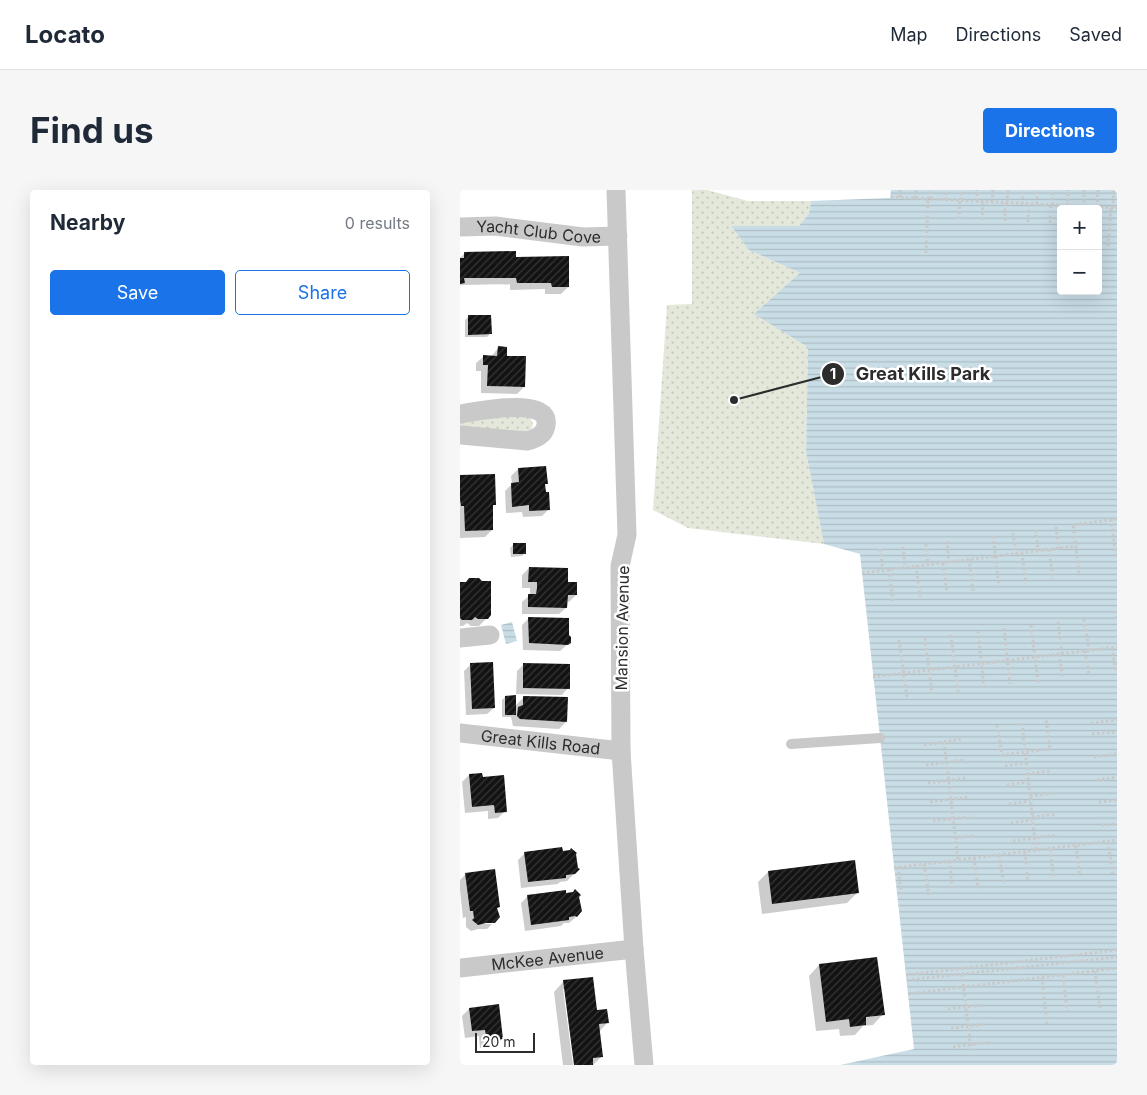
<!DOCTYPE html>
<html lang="en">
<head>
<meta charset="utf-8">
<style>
  body { margin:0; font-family:Inter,sans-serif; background:#f6f6f7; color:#1f2937 }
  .controls { position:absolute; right:15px; top:15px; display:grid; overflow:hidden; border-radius:5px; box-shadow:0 5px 20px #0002 }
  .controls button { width:45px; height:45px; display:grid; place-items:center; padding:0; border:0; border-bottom:1px solid #e0e1e3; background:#fff; color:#1f2937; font:25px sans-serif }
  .scale { position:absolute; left:15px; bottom:12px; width:60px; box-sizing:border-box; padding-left:5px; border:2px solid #2c2c2c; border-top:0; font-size:14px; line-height:18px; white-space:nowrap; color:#2c2c2c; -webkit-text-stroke:4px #fff; paint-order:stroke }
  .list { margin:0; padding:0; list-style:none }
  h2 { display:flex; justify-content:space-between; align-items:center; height:65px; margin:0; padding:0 20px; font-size:21px }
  h2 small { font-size:16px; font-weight:400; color:#747a83 }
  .actions { display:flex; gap:10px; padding:15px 20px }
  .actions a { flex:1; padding:11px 0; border:1px solid #1a73e8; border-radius:5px; text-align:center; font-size:18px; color:#1a73e8 }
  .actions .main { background:#1a73e8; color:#fff }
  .map { position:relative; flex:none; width:657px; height:875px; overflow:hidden; border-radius:5px }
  header { display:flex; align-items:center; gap:30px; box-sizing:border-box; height:70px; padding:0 25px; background:#fff; border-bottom:1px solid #e0e1e3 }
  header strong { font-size:24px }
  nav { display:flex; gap:28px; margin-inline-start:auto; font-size:18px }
  .intro { display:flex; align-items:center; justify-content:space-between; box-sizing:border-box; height:120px; padding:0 30px }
  h1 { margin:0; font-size:35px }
  .button { padding:12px 22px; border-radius:5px; background:#1a73e8; color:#fff; font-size:18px; font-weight:700 }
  main { display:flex; gap:30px; padding:0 30px }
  aside { flex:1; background:#fff; border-radius:5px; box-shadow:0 5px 20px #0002 }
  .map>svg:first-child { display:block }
  .green { fill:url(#green-dots) }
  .water { fill:url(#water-rules); fill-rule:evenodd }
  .shadow { fill:#0003 }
  .building { fill:url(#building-hatch) }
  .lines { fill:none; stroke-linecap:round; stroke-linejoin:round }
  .path { stroke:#c9c9c9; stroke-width:3; stroke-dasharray:2.5 2.5; stroke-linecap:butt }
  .service { stroke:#c9c9c9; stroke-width:10 }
  .minor { stroke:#c9c9c9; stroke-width:19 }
  .labels { text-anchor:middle; stroke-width:5; stroke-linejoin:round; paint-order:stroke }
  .street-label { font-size:16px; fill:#2c2c2c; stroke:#fff }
  .leader { fill:none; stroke:#2c2c2c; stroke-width:2 }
  .callout-dot { fill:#2c2c2c; stroke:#fff; stroke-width:2 }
  .mark-label { font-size:15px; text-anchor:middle; font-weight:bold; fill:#fff }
  .callout-label { font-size:18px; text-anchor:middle; font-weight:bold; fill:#2c2c2c; stroke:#fff; stroke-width:5; stroke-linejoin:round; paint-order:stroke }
</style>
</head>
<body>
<header>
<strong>Locato</strong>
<nav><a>Map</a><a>Directions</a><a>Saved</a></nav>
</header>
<div class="intro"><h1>Find us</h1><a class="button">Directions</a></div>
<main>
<aside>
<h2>Nearby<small>0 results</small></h2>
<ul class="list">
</ul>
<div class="actions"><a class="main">Save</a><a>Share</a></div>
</aside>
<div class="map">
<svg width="657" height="875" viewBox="0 0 657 875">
  <defs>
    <pattern id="green-dots" width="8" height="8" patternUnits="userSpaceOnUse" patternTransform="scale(1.25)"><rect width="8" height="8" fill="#e3e8db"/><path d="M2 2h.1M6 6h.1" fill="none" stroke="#c3c7bc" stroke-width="1.8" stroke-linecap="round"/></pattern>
    <pattern id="water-rules" width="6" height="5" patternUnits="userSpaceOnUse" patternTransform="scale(1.25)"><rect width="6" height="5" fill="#c9dde6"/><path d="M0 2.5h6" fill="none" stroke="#adbec5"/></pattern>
    <pattern id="building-hatch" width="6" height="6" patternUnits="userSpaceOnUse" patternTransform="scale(1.25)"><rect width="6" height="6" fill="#131313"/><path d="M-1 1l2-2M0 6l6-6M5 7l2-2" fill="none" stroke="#363636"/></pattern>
  </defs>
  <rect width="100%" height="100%" fill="#fff"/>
  <path class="green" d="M232,0H247L288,11H351L349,23L339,36H271L289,60L340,83L348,157L346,262L364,354L228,338L193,320L207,115L232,114Z
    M8,226L70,227L73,234L71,241L68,243L0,239V228Z"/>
  <path class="water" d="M431,0H657V875H380L454,859L400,364L364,354L346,262L348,157L294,124L340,83L289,60L271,36H339L349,23L351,11L430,8ZM601,19H638V101H601Z
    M52,432L57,451L46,454L41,435Z"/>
  <path class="shadow" d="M5,63L108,97L101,104H85V99L50,100V94L1,95L0,96V68Z
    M8,127L30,144L27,147H5V130Z
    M38,158L64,197L57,204L21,203V181H16V173L23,167H31Z
    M58,279L86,293L84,296L89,319L82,326L63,327L62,322L46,323L45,301L52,294L51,286Z
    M0,286L35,314L31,318L32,340L25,347L0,348Z
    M54,354L65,363L62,366L51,367L50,358Z
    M69,378L107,393L116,405L109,412L106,411V418L99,424H62V412L70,405V398H62V385Z
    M0,393L27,428L19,436H11L7,433L3,436H0Z
    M69,428L107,446L110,452L100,461L63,460L62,435Z
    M11,474L34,518L27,524L6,525L4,481Z
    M64,474L108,498L102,505L56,504L57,481Z
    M45,507L55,516L64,507L106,532L99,539L53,536L51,527H42V510Z
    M9,585L22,588L45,621L38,628L28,629V621L5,623L2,592Z
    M65,663L114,684L107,691L100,692L98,694L61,698L58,670Z
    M308,682L397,703L387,713L302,724L298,692Z
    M6,684L36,719L39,726L33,733V732L19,734H32L27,739H18L11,741L6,737V727L3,728L0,700V690Z
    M105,704L118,707L116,727L109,733H104L101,736L65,741L61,713L68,706Z
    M359,775L423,824L413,835L403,836L395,845L380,846L379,839L356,841L349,786Z
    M104,791L148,832L139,842L142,866L133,875H116L106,799H103L113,875H103L94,802Z
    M9,819L42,849L35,856L20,858L19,846L5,848L2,826Z"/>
  <path class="building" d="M56,61V67L109,66V97H92L91,93H57L56,88H4L5,93L0,94V68H4V62Z
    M8,125H31L32,144L8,145Z
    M38,156L47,157V166H66L65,197L27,196L28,175H23V165L37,166Z
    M86,276L88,294H85L86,302H89L90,320L69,321V315L52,317L51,293L59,292L58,278Z
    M35,284L36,315H33V340L5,341L4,316H1L0,309V285Z
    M53,353H66V364H53Z
    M69,377L108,378V392H117V405H108L107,418L68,417V404H76L77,398V392H68Z
    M9,388H19L22,391H31V425L28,429H18L15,427L12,430H2L0,428V392H6Z
    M68,427L109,428V445L111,447V453L108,455L69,453Z
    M33,472L35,518L12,519L10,473Z
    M63,473L110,474V499L63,498Z
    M56,505V525H45V506Z
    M63,506L108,507L107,532L60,529L57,526L58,517L63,515Z
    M22,583L23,587L44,585L47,622L35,623L34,615L12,617L9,584Z
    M102,657L103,661L110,660L111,658L117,663L116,664L118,678L120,679L115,684L106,685V688L68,692L64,662Z
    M395,670L399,703L312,714L308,681Z
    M35,679L40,717L37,718L40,727L35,733H26L18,735L12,730L14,728L13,721H10L5,683Z
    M115,699L121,705L119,707L122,721L117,727L115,726L109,727V730L71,735L67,705L106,700V703L113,702Z
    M417,767L425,825L406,827V835L390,837L389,829L366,832L359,774Z
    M133,787L137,820L147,819L149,833L139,834L143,867L133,868V875H114L103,790Z
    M39,814L43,849L27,851L25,840L12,841L9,818Z"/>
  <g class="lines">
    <path class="path" d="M431,7L657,18
      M440,7V0
      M455,8L456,0
      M470,9V0
      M486,10V0
      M501,10V0
      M517,11V0
      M532,12L533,0
      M547,13L548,0
      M562,14L563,0
      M577,14V0
      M592,15L593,0
      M607,16L608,0
      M624,17V0
      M637,17L638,0
      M653,18L654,0
      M499,29L500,10
      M522,30L523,12
      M545,31V13
      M568,32L569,14
      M590,33L591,15
      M648,56L651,18
      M466,63L468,9
      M651,329L656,367
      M596,337L599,358
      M576,340L578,361
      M553,343L556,364
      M533,346L539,397
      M487,351L489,372
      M466,354L468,375
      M443,357L445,377
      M420,359L423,380
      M589,359L593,390
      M562,363L566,393
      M509,369L513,401
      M483,373L487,403
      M456,376L460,407
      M429,379L433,411
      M402,383L616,356
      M619,383L613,335L657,329
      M656,421L657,431
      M624,429L629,460
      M598,432L602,463
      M571,435L578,492
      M544,438L550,494
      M518,441L524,497
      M491,445L498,502
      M465,448L472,503
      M439,450L447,507
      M652,458L656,482
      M625,461L629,485
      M599,464L603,488
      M413,487L657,457
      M562,533L576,660
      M631,533L657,530
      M537,535L542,565L590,559L586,529
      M632,544L657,542
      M484,552L498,670
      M464,555L501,549
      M634,567L657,564
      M466,575L504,570
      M545,576L566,573
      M567,584L591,581
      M637,590L657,587
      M468,593L506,588
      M547,595L568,592
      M570,606L594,603
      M470,612L509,607
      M639,612L657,610
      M549,614L570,611
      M572,627L596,624
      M473,631L509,627
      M551,633L572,630
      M642,635L657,634
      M496,648L513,646
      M553,651L598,645
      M648,652L653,686
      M616,656L620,686
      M590,659L594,688
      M565,662L568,691
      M539,665L544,694
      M514,668L518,698
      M489,671L493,701
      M464,674L469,705
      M438,677L442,707
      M434,678L657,650
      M635,781L640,818
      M502,784L511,860
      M446,785L657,760
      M603,785L607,821
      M582,787L587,835
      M447,790L657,767
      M448,804L657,778
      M488,819L524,815
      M491,838L526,834
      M493,857L529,852"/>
    <path class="service" d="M331,554L420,548"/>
    <g class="minor">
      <path d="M156,0L167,345L160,376L161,561L174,759L184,875"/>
      <path id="s1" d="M0,37L35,36L123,47L158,46"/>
      <path d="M0,224C15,222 91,205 86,235C85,245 75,249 67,251L0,245"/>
      <path d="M0,448L30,445"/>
      <path id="s2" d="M0,543L161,561"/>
      <path id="s3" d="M0,778L174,759"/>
    </g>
  </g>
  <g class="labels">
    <g class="street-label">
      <text dy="6" stroke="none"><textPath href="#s1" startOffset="79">Yacht Club Cove</textPath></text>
      <text transform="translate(162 438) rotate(-89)" y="6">Mansion Avenue</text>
      <text dy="6" stroke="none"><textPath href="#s2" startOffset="81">Great Kills Road</textPath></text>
      <text dy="6" stroke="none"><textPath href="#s3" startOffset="88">McKee Avenue</textPath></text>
    </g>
  </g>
  <path class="leader" d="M274 210L373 184"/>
  <g class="callout-dot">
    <circle cx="274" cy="210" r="5"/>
    <circle cx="373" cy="184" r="12"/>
  </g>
  <g class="mark-label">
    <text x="373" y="189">1</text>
  </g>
  <g class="callout-label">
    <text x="463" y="190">Great Kills Park</text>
  </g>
</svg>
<div class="controls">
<button>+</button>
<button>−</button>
</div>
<div class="scale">20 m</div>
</div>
</main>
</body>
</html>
